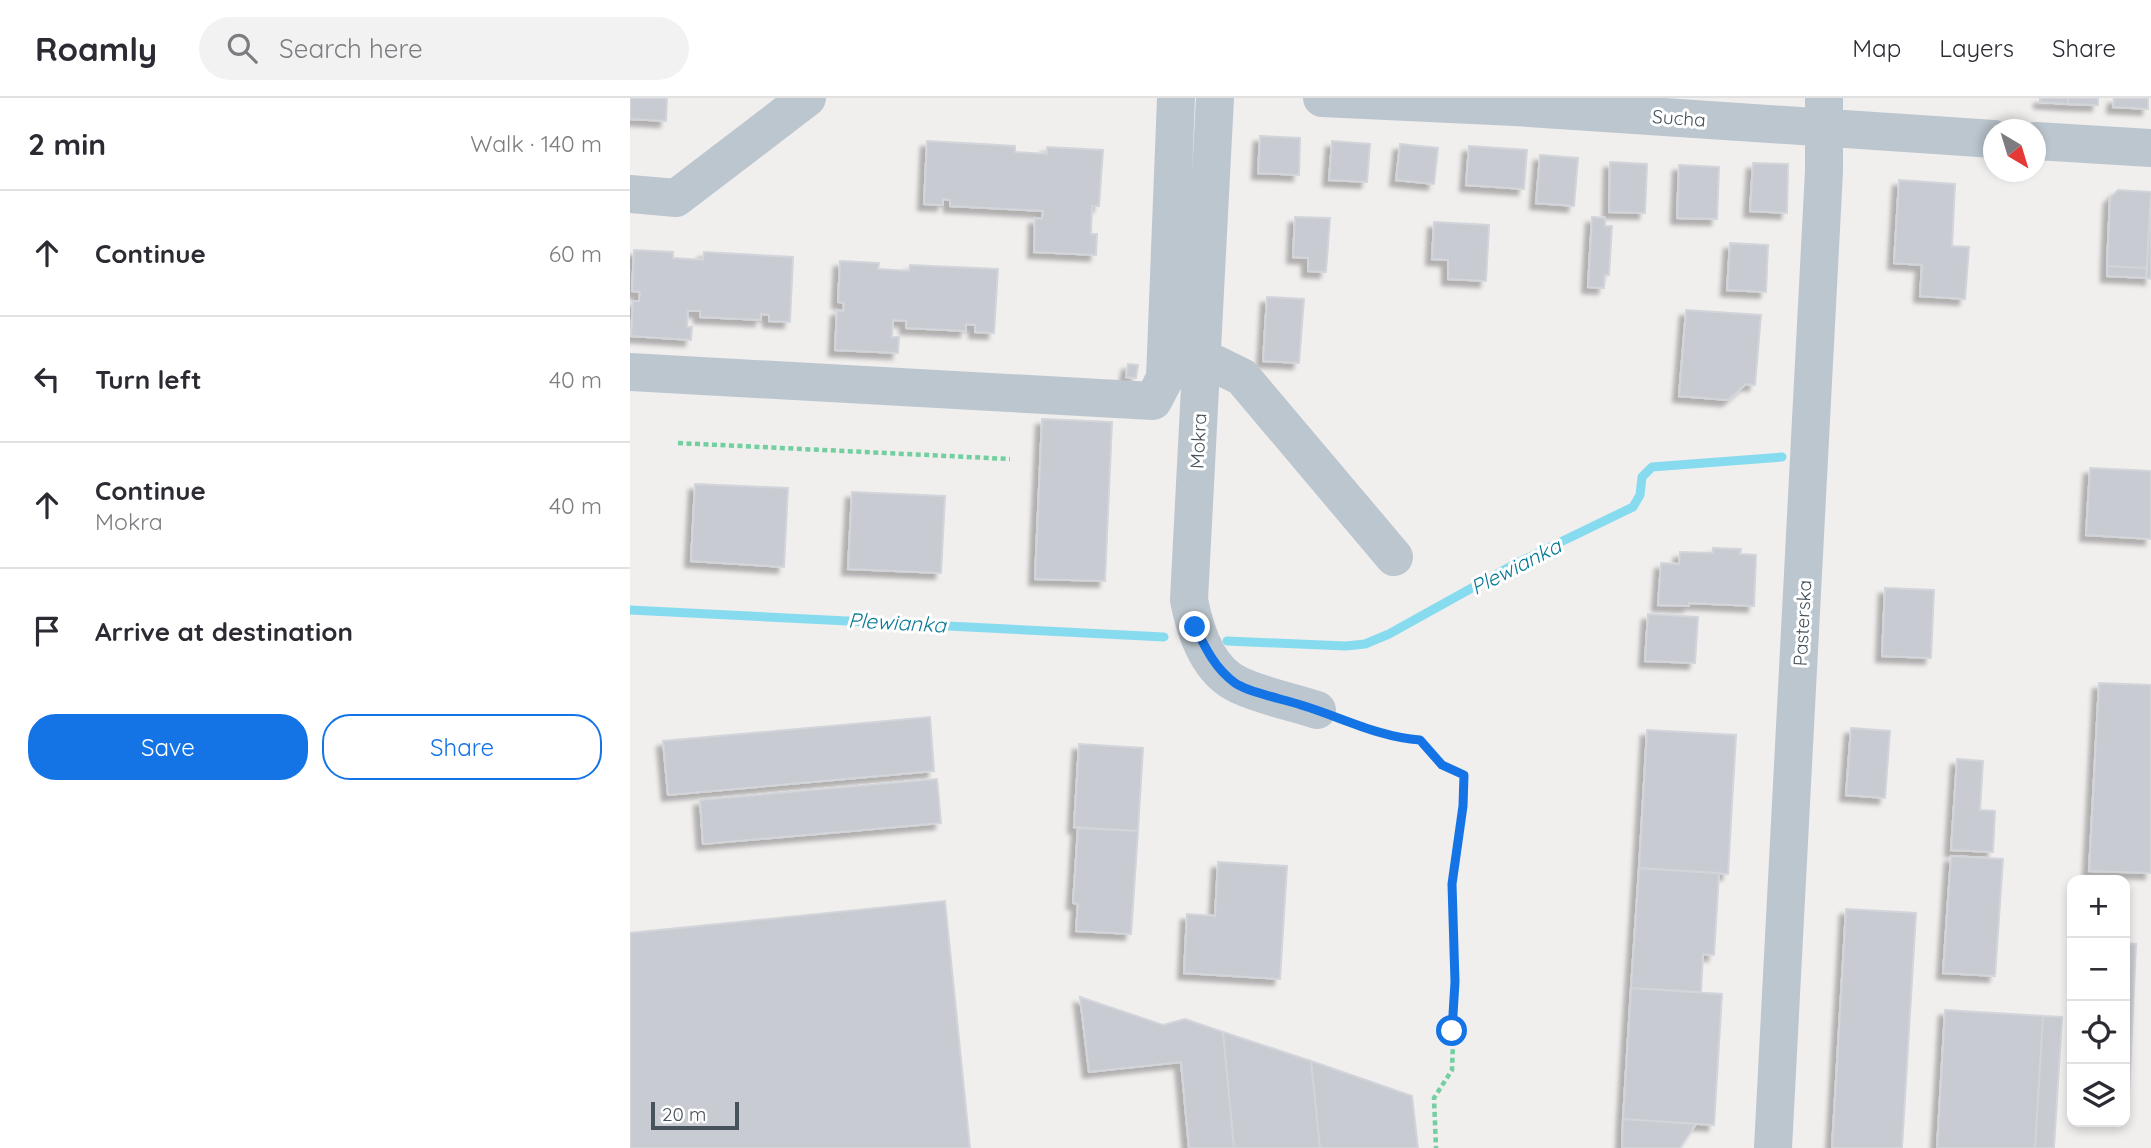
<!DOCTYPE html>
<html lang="en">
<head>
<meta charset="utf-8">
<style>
  body { margin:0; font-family:Quicksand,sans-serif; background:#f2f2f3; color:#2b2b33 }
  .controls { position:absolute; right:21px; bottom:21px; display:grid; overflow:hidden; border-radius:14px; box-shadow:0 4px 10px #0003 }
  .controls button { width:63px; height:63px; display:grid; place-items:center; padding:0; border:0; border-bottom:2px solid #e1e1e2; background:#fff; color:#2b2b33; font:35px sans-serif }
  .compass { position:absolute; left:1353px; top:21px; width:63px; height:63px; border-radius:50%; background:#fff; box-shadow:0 4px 10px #0003; rotate:142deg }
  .scale { position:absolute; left:21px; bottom:18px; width:88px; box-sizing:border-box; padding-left:7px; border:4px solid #46525c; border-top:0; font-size:19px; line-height:24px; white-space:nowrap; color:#46525c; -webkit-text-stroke:5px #fff; paint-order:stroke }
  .stop { position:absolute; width:21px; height:21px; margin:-16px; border:5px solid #1474e6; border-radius:50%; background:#fff }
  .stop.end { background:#1474e6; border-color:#fff; box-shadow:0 2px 7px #0008 }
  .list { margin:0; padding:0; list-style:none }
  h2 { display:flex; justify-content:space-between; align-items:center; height:91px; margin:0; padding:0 28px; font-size:30px }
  h2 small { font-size:23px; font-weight:400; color:#7c7c81 }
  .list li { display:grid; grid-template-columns:46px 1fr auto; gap:21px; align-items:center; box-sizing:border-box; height:126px; padding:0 28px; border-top:2px solid #e1e1e2 }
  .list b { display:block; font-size:26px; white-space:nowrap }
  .list p { margin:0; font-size:23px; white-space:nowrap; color:#7c7c81 }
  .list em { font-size:23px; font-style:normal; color:#7c7c81 }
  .actions { display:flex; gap:14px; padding:21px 28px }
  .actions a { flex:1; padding:16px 0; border:2px solid #1474e6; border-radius:28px; text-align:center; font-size:24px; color:#1474e6 }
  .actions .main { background:#1474e6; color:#fff }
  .icon { flex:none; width:38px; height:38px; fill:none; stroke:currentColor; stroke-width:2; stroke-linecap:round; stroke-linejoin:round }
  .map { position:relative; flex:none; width:1521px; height:1050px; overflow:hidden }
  header { display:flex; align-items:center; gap:42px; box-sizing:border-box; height:98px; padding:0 35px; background:#fff; border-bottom:2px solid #e1e1e2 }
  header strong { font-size:33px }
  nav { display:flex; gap:38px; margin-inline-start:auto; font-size:24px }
  .search { width:490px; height:63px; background:#f2f2f3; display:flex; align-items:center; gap:18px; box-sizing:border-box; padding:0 24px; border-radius:38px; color:#7c7c81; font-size:26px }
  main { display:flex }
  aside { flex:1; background:#fff }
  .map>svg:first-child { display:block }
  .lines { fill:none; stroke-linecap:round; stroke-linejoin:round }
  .stream { stroke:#87dbee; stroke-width:9 }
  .building { fill:#c8cbd1; stroke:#d2d5da; stroke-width:2; filter:url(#shadow) }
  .path { stroke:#72cf9f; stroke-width:4.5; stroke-dasharray:5 3.5; stroke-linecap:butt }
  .minor { stroke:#bcc6ce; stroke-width:38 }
  .route { stroke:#1474e6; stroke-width:9 }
  .labels { text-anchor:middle; stroke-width:6; stroke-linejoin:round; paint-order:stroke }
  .street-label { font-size:19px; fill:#46525c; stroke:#fff }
  .water-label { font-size:21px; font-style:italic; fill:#097b96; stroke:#fff }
</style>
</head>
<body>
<header>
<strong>Roamly</strong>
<div class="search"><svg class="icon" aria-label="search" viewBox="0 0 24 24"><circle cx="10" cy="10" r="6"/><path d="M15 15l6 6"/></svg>Search here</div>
<nav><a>Map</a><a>Layers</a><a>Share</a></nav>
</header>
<main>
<aside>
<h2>2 min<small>Walk · 140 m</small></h2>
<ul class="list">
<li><svg class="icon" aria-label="ahead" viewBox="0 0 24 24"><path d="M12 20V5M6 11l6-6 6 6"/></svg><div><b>Continue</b></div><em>60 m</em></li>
<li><svg class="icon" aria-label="left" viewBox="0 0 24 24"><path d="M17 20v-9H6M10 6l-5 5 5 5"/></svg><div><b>Turn left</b></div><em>40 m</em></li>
<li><svg class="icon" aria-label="ahead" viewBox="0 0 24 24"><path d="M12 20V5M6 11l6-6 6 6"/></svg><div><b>Continue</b><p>Mokra</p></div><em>40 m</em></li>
<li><svg class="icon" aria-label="arrive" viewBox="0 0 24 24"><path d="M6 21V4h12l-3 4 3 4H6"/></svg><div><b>Arrive at destination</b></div></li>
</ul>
<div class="actions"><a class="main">Save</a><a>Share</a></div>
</aside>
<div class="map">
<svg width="1521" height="1050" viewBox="0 0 1521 1050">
  <defs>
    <filter id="shadow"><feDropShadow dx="-6" dy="6" stdDeviation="2" flood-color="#0004"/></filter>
  </defs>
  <rect width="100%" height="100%" fill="#f1eeee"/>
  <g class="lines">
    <path class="stream" d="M0,512L534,539
      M597,543L716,548L735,546L759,536L885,466L1003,409L1010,397L1012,379L1022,369L1152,359"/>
  </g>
  <path class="building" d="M0,0H37L36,23L0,21Z
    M1410,0H1438V6L1410,4Z
    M1438,0H1468V7L1438,6Z
    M1484,0H1518V11L1483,9Z
    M630,38L670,40L669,77L628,75Z
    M297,43L385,48V54L417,56V49L473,52L469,108H462L461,136H467L466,157L404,154L405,120L412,121L413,113L320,108V102L313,101V107L294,106Z
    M702,43L740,46L737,84L699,82Z
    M770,46L808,50L804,86L766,82Z
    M839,48L897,52L894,91L836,87Z
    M910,57L948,60L944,108L906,105Z
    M980,64L1017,66L1015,115L979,114Z
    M1123,65L1158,66L1157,115L1120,113Z
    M1049,67L1089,69L1087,121L1047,120Z
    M1269,82L1325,86L1322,148L1339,149L1335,201L1290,198L1292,167L1264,165Z
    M1488,92L1521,94L1517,170L1477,168L1480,100Z
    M1521,94V181L1516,180Z
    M665,119L700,120L696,174L678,173V160L663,159Z
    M962,119L975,120V128H982L979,177H975L974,190L958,189Z
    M804,124L859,127L856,183L818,181V162L802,161Z
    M1100,145L1138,147L1136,194L1097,192Z
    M4,152L43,154V160L73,162L74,154L163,159L160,224L139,223V217L131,216V222L70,219V213H58L57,229H62L61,242L1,238L3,203H9L10,194L2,193Z
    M210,163L249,165L248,171L279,173L280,167L368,171L364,235L345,234V227L336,226V233L276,230V223L263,222L262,239H269L268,255L205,252L207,212L213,213L214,205L208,204Z
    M1477,168L1517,170L1516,180L1477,178Z
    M637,199L674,201L669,265L633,263Z
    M1056,212L1131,217L1125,287L1116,286L1098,302L1049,298Z
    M498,266L508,267L506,280L496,279Z
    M412,321L482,324L475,483L405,481Z
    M1460,370L1521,373V441L1456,437Z
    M65,386L158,390L154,469L61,463Z
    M222,394L315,398L311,475L218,471Z
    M1083,450L1111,451L1110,456L1126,457L1124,508L1059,505V508L1028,507L1031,465L1049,466L1050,454L1083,455Z
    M1255,490L1304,492L1301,560L1252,558Z
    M1018,516L1068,519L1065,565L1015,563Z
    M1469,585L1521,587V775L1459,773Z
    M300,619L304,673L38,697L33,643Z
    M1221,630L1260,633L1255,700L1216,697Z
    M1017,632L1106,637L1098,776L1009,770Z
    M449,646L513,650L508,733L444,729Z
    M1327,661L1353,663L1350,712L1365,713L1363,754L1321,752Z
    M307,681L311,725L73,746L70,702Z
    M448,730L508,733L501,836L446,833L448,806L443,805Z
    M1321,758L1373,761L1365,878L1313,875Z
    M588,764L657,768L650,881L554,875L557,816L585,818Z
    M1009,770L1089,775L1084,857L1073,856L1071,894L1001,890Z
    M315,803L340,1050H0V835Z
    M1216,811L1286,815L1272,1050H1202Z
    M1495,845L1506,846L1499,997H1495Z
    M1001,890L1092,896L1084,1027L993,1021Z
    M450,899L533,927L555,921L593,934L604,1050H559L551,964L459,974Z
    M1315,912L1413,918L1405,1050H1307Z
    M1413,918L1432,919L1424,1050H1405Z
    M593,934L681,963L690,1050H604Z
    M681,963L782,998L788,1050H690Z
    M993,1021L1066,1026L1050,1050H992Z"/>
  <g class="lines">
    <path class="path" d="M48,345L380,361
      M717,624L772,640L790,642L812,667L834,677L833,708L822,786L825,884L822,972L804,1000L806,1050"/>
    <path class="minor" d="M585,0L559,502C565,533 578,573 609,587C632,598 663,604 687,612
      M692,0L885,9L1364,41
      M1406,43L1521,50
      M0,96L46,100L177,0
      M573,260L612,279L764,459
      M0,274L523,303L535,280L546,0
      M1143,1050L1194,73V0"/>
  </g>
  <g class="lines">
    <path class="route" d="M565,529C576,551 585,570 605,585C620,595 653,601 671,607C711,619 748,639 790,642L812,667L834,677L833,708L822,786L825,884L822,933"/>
  </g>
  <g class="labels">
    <g class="street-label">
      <text transform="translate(1049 20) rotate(4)" y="7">Sucha</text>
      <text transform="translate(568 343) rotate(-87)" y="7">Mokra</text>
      <text transform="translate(1172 525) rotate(-87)" y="7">Pasterska</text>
    </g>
    <g class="water-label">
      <text transform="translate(886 469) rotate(-27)" y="7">Plewianka</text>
      <text transform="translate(267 525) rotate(3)" y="7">Plewianka</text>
    </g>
  </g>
</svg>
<div class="controls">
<button>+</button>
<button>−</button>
<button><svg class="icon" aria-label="locate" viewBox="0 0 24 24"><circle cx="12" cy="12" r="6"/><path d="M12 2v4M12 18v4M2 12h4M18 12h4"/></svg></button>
<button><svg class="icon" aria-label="layers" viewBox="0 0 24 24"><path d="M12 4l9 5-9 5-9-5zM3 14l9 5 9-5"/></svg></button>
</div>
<svg class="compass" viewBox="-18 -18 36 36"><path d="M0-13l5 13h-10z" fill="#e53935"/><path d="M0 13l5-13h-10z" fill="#7c7c81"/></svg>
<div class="scale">20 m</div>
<div class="stop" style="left:822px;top:933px"></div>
<div class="stop end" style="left:565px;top:529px"></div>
</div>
</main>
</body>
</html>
